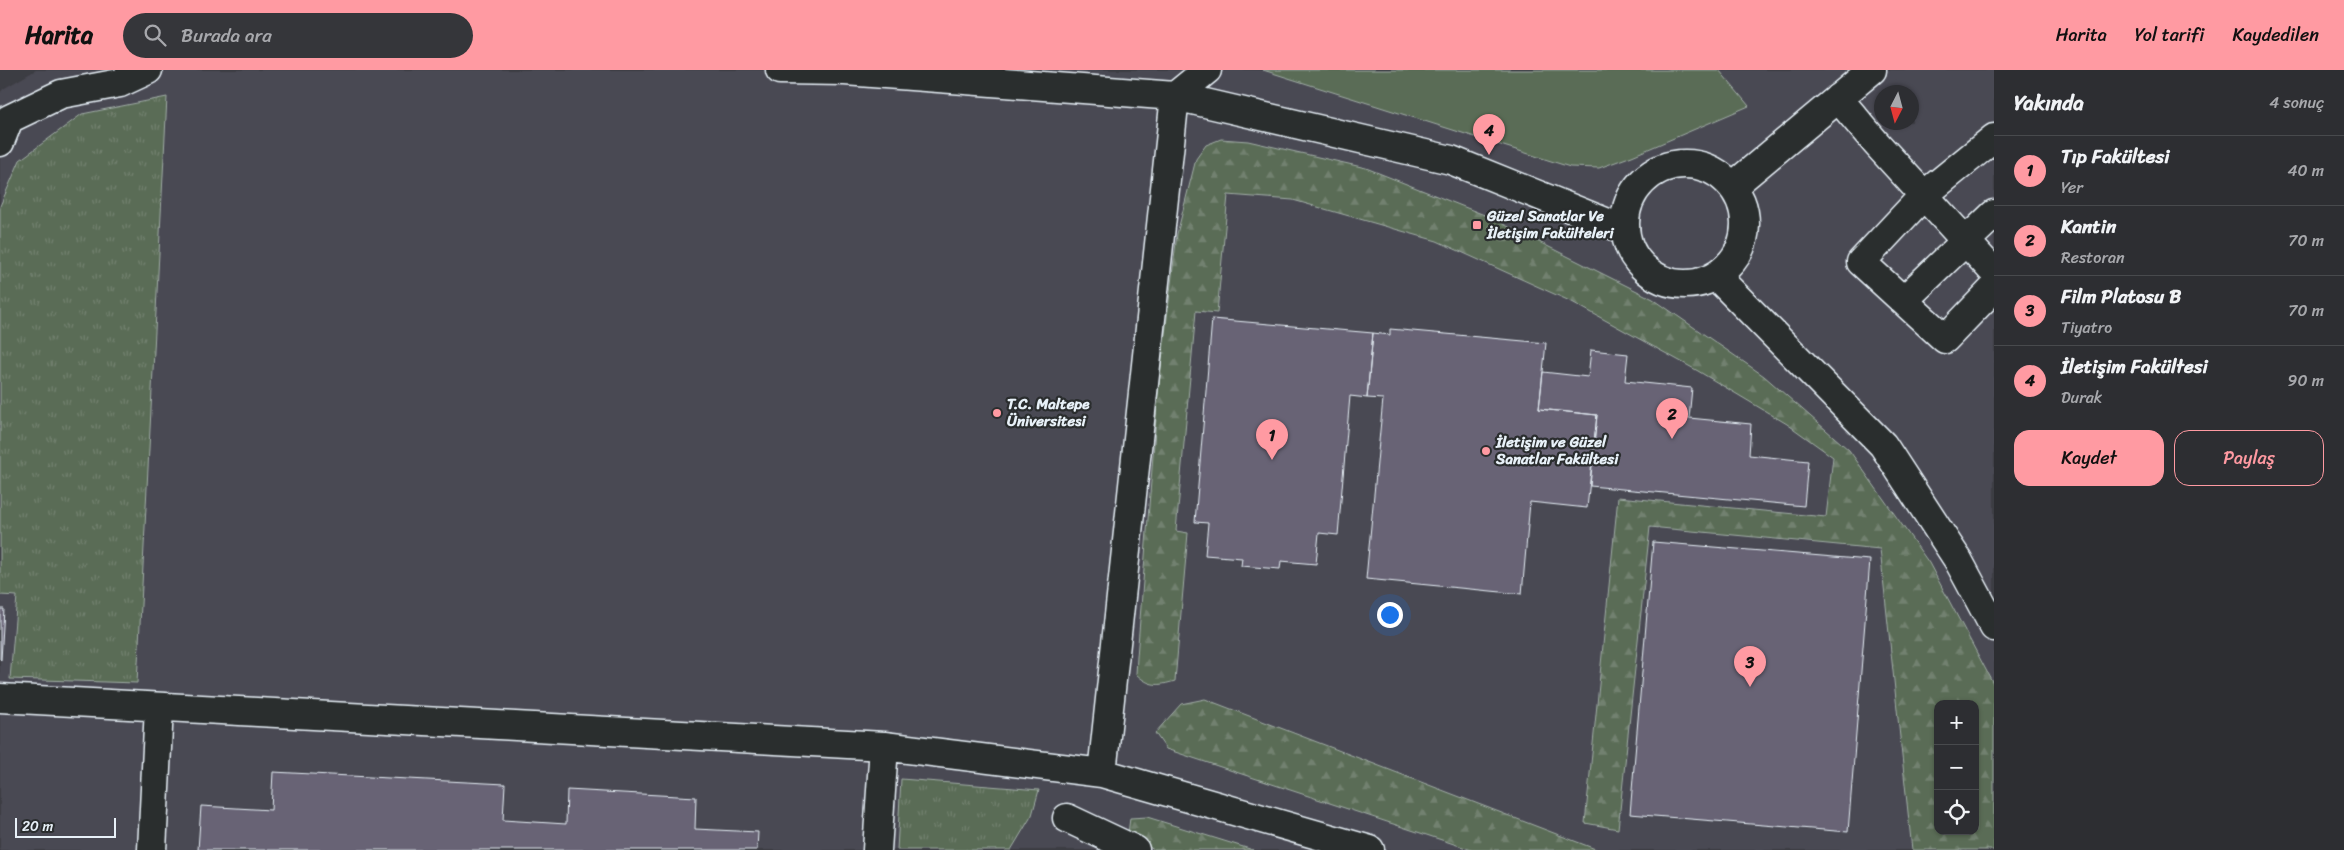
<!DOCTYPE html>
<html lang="tr">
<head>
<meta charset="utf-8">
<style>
  body { margin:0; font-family:Sriracha,sans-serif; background:#35363a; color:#f1f3f6 }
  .controls { position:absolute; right:15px; bottom:15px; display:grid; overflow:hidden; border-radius:10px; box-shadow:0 1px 4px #0004 }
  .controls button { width:45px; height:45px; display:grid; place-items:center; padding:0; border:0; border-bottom:1px solid #484a4d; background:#2d2e32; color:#f1f3f6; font:25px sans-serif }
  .compass { position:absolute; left:1874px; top:15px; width:45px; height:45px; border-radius:50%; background:#2d2e32; box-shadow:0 1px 4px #0004; rotate:186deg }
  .scale { position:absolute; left:15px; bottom:12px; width:101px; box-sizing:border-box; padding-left:5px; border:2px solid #e8f1f8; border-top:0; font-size:14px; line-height:18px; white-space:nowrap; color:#e8f1f8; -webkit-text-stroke:4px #2a2d2e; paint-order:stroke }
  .you { position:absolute; left:1389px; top:544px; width:18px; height:18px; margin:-12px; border:4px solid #fff; border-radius:50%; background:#1a73e8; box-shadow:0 0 0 8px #1a73e833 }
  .badge { display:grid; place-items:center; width:32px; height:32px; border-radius:50%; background:#ff9aa2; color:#111; font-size:16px; font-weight:700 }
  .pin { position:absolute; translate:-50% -41px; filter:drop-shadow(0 1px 2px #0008) }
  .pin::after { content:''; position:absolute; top:26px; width:18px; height:15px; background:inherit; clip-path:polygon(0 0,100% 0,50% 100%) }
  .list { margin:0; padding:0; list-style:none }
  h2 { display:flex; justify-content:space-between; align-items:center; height:65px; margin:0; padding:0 20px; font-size:21px }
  h2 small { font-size:16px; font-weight:400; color:#a7a8ac }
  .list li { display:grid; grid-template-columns:32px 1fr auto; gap:15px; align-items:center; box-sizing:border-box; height:70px; padding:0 20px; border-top:1px solid #484a4d }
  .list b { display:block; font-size:19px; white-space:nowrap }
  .list p { margin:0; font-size:16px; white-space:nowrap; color:#a7a8ac }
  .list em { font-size:16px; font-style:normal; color:#a7a8ac }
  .actions { display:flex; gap:10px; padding:15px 20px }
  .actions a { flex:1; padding:11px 0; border:1px solid #ff9aa2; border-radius:15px; text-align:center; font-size:18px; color:#ff9aa2 }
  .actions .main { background:#ff9aa2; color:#111 }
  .icon { flex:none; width:28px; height:28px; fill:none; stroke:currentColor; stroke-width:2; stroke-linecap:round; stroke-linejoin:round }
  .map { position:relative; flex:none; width:1994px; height:780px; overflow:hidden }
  header { display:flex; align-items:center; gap:30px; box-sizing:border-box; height:70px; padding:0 25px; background:#ff9aa2; color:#111 }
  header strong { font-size:24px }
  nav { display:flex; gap:28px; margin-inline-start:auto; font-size:18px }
  .search { width:350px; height:45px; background:#35363a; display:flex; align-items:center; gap:12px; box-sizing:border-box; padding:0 18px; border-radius:28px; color:#a7a8ac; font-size:19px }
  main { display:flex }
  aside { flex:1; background:#2d2e32 }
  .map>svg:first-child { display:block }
  .built { fill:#494852; fill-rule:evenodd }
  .grass { fill:url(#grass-tufts); stroke:#a1aea7 }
  .forest { fill:url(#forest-firs); stroke:#a1aea7; fill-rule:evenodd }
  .park { fill:#5a6c56; stroke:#a1aea7 }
  .building { fill:#676375; stroke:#e8f1f8 }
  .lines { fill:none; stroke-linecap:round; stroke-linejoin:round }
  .minor-casing { stroke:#e8f1f8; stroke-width:31 }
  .minor { stroke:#2a2d2e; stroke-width:28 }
  .poi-dot { fill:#ff9aa2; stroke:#2a2d2e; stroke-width:2 }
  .labels { text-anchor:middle; stroke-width:4.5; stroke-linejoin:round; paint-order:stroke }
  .poi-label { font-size:15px; font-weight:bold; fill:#e8f1f8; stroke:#2a2d2e; text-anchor:start }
</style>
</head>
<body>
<header>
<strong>Harita</strong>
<div class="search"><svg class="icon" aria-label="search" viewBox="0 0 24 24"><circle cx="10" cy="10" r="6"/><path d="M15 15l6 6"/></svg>Burada ara</div>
<nav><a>Harita</a><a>Yol tarifi</a><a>Kaydedilen</a></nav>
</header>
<main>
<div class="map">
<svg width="1994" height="780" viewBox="0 0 1994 780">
  <defs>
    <pattern id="grass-tufts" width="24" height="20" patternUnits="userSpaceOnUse" patternTransform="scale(1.25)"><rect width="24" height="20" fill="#5a6c56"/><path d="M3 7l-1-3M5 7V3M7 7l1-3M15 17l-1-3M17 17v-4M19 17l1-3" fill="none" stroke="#72816f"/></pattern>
    <pattern id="forest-firs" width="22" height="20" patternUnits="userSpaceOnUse" patternTransform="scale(1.25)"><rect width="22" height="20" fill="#5a6c56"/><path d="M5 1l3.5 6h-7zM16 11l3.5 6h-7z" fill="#72816f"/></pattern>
  </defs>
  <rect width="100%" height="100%" fill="#3c3d43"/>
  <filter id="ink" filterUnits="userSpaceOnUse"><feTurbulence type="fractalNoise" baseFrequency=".02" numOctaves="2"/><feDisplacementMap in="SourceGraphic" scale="10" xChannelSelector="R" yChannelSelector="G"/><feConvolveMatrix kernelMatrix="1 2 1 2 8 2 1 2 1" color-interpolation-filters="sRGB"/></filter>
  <g filter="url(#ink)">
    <path class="built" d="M36,0H1994V780H0V23L3,19ZM1882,22H1912V52H1882ZM1938,634H1975V761H1938Z"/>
    <path class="grass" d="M167,27L137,613L10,609L17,526L0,525V136L20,90L82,44Z
      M901,709L1039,720L1032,745L1011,780H897Z"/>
    <path class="forest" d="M1221,69L1248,71L1366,98L1487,146L1653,229L1764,306L1849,380L1929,493L1994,615V780H1912L1880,479L1650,457L1618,759L1585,753L1618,427L1826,447L1833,387L1787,354L1698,301L1572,232L1437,171L1293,130L1228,125L1217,243L1196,241L1176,461L1188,463L1175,611C1158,616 1150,617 1136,604L1137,587L1158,323L1177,164L1196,89L1206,75ZM1938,634H1975V761H1938Z
      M1205,629L1598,780H1472L1166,679L1155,663L1181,634Z
      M1147,747L1253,780H1154L1128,764L1130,748Z"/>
    <path class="park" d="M1263,0H1719L1749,36L1632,86L1599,98L1570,97Z"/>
    <path class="building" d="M1212,249L1373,263L1367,328L1350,326L1338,465L1319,463L1316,494L1281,491L1280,499L1241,496L1242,488L1205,485L1208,453L1195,452Z
      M1390,259L1546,273L1539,339L1597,345L1587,438L1530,432L1522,524L1366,509L1383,329L1367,328L1373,263L1390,265Z
      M1591,280L1628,284L1625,311L1692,318L1689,348L1751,354L1749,385L1808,391L1804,436L1590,416L1597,345L1539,339L1543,302L1588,307Z
      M1653,472L1870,490L1848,762L1630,744Z
      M0,539H4L1,590L0,589Z
      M273,702L505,714L503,750L566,754L567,720L696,727L695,759L758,762L757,780H198L201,736L271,740Z"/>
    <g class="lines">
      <g class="minor-casing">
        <path id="minor" d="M780,0L845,1L1175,26L1451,90L1625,160
          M1838,28L1876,73L1994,202
          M1994,68L1924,125L1861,192L1945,269L1994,218
          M0,72L9,49L61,24L120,13L148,0
          M1625 154a60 60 0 1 1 120 0a60 60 0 1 1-120 0Z
          M1733,116L1872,0
          M1716,206L1883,375L1958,490L1994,557
          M1904,230L1994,144
          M0,628L884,676L1102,703L1370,780
          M1102,703L1175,26L1207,0
          M1067,748L1135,780
          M152,780L159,637
          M877,780L884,676"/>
      </g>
      <use href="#minor" class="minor"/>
    </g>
  </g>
  <g class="poi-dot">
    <rect x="1472" y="150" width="10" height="10" rx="2.5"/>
    <circle cx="997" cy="343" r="5"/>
    <circle cx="1486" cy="381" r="5"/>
  </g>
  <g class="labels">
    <g class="poi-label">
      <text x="1487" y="151">Güzel Sanatlar Ve<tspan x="1487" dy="17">İletişim Fakülteleri</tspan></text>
      <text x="1007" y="339">T.C. Maltepe<tspan x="1007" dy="17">Üniversitesi</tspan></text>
      <text x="1496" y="377">İletişim ve Güzel<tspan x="1496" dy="17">Sanatlar Fakültesi</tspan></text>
    </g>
  </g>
</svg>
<div class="controls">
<button>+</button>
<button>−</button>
<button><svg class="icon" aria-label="locate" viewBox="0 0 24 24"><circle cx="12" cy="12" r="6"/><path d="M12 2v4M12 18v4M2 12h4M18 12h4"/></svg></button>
</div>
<svg class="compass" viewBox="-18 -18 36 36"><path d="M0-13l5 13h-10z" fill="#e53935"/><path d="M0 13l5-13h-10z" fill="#a7a8ac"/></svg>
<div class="scale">20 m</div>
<div class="you"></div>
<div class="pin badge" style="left:1272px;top:390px">1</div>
<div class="pin badge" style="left:1672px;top:369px">2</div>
<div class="pin badge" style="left:1750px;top:617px">3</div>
<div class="pin badge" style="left:1489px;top:85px">4</div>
</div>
<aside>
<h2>Yakında<small>4 sonuç</small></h2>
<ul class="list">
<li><span class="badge">1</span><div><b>Tıp Fakültesi</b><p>Yer</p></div><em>40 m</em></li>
<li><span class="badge">2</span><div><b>Kantin</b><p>Restoran</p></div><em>70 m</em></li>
<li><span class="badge">3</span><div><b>Film Platosu B</b><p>Tiyatro</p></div><em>70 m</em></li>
<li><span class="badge">4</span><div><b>İletişim Fakültesi</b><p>Durak</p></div><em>90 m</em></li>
</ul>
<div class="actions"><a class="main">Kaydet</a><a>Paylaş</a></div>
</aside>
</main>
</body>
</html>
